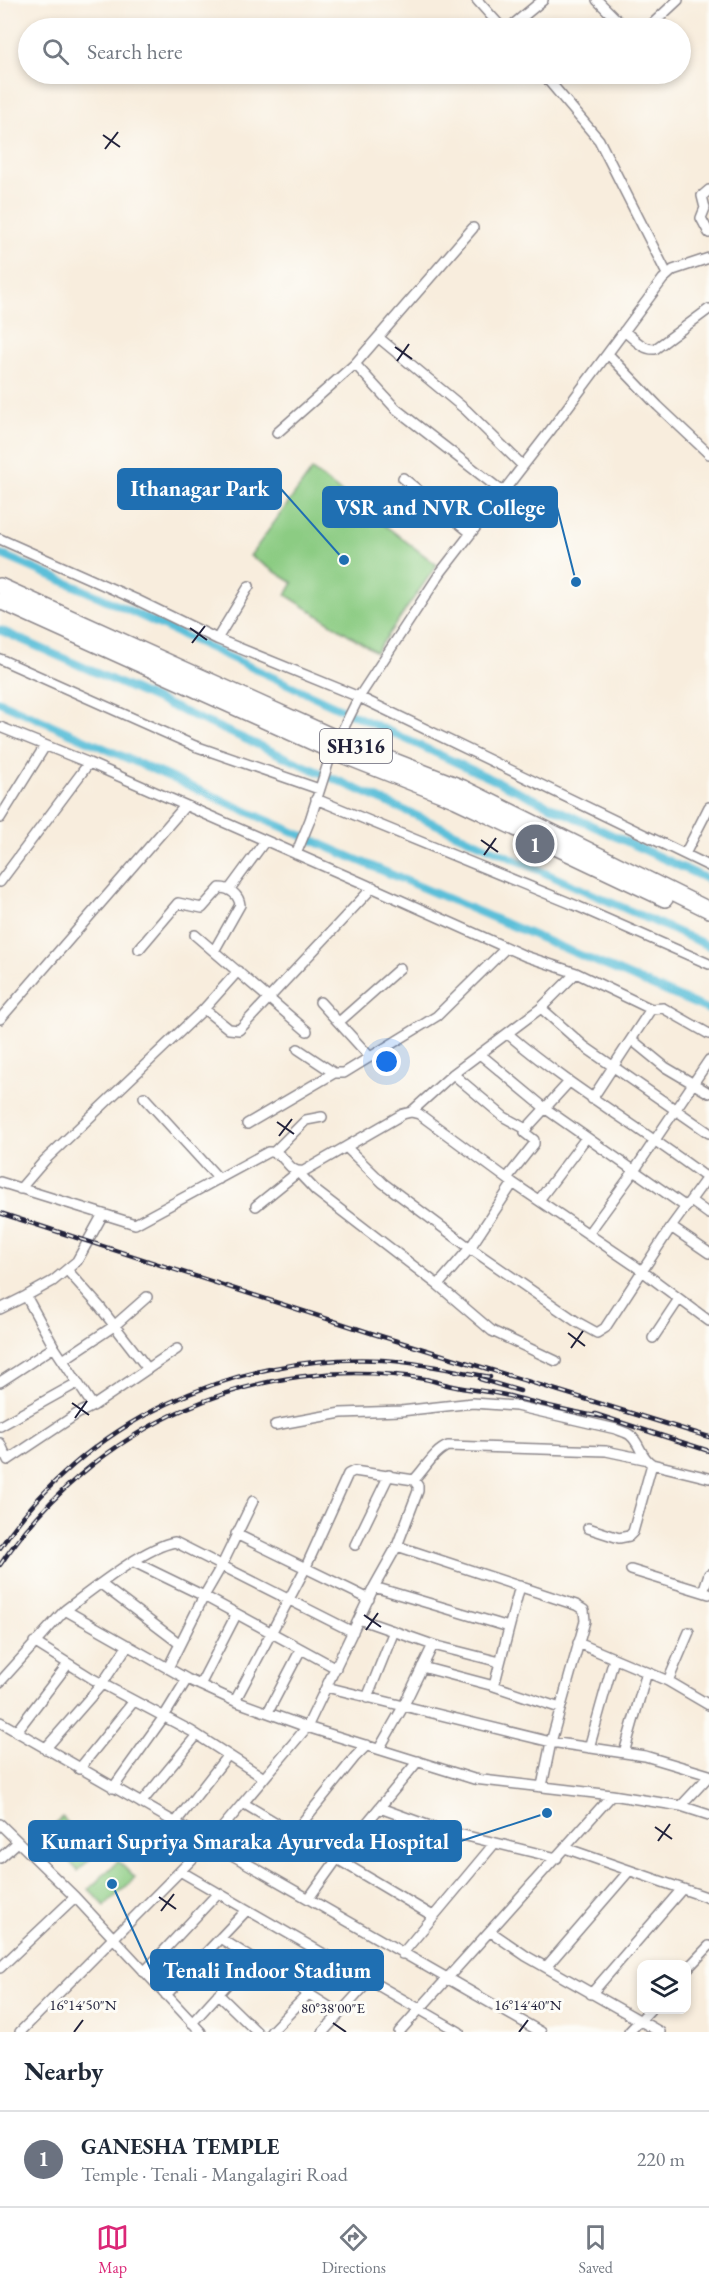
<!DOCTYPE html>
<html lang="en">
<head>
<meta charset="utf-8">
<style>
  body { margin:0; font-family:"EB Garamond",serif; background:#f2f2f3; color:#1f2937 }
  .controls { position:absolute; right:18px; bottom:18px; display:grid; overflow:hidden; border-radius:12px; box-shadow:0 3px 9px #0003 }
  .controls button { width:54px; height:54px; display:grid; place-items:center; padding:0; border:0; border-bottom:2px solid #e0e1e3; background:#fff; color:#1f2937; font:30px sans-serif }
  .you { position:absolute; left:387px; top:1062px; width:21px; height:21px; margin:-15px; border:4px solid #fff; border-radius:50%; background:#1a73e8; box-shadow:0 0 0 9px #1a73e833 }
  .badge { display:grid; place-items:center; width:39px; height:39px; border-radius:50%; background:#db2777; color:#fff; font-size:20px; font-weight:700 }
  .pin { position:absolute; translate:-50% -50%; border:3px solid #fff; box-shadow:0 2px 6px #0006 }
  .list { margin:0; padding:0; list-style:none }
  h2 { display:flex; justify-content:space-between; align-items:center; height:78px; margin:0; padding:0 24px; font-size:26px }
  h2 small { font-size:20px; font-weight:400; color:#747a83 }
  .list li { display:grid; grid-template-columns:39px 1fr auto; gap:18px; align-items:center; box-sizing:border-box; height:96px; padding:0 24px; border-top:2px solid #e0e1e3 }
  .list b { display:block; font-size:22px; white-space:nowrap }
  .list p { margin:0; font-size:20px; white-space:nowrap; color:#747a83 }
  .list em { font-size:20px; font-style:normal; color:#747a83 }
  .icon { flex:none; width:33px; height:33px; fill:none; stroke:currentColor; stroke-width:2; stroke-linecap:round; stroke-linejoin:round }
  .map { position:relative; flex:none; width:709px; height:2032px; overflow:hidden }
  .search { position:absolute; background:#fff; box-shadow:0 3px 9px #0003; left:18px; right:18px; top:18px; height:66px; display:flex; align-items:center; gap:15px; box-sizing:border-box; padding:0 21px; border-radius:33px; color:#747a83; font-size:22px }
  .sheet { height:174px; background:#fff }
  nav { display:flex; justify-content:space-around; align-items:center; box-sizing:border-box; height:84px; border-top:2px solid #e0e1e3; background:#fff; font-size:16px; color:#747a83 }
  nav a { display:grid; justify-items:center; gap:3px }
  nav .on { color:#db2777 }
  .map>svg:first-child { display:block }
  .green { fill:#8ccc83; stroke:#57775f; stroke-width:1.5 }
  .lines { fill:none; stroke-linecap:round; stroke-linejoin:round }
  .canal { stroke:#5bbfd9; stroke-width:8 }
  .street-casing { stroke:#8d888c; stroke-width:12 }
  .primary-casing { stroke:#8d888c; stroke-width:18 }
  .street { stroke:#fff; stroke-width:9 }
  .primary { stroke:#fff; stroke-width:15 }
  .rail-casing { stroke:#22223b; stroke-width:4.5 }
  .rail { stroke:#fdfcf7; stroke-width:2; stroke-dasharray:7; stroke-linecap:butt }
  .ticks { fill:none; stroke:#22223b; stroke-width:2 }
  .labels { text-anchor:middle; stroke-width:6; stroke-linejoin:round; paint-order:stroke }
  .shield { fill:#fdfcf7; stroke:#646373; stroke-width:1.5 }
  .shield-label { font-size:20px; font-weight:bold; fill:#22223b }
  .ticks-label { font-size:15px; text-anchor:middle; fill:#22223b; stroke:#fdfcf7; stroke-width:6; stroke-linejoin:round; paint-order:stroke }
  .leader { fill:none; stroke:#1f6fb2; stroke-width:2 }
  .callout-dot { fill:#1f6fb2; stroke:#fdfcf7; stroke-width:2 }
  .callout { fill:#1f6fb2; stroke:#1f6fb2; stroke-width:2 }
  .callout-label { font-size:22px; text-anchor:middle; font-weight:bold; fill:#fff }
</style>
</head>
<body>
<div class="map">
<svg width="709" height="2032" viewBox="0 0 709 2032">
  <rect width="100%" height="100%" fill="#fdfcf7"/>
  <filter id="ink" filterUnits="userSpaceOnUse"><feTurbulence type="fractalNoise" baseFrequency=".0167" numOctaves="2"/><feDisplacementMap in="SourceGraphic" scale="12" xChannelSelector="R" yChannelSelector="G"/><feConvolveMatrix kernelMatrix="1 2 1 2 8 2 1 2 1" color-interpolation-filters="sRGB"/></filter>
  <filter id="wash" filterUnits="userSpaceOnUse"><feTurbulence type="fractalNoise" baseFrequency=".008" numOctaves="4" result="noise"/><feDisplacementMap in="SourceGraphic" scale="24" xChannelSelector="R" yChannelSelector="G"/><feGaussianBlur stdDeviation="1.35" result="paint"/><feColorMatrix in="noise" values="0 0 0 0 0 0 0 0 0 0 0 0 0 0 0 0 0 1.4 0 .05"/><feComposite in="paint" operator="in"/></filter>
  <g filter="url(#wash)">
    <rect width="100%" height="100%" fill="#f8eddd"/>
    <path class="green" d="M312,470L437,565L376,652L286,595L293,583L250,556Z
      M62,1817L97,1852L78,1871L44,1835Z
      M118,1861L135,1878L105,1906L89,1889Z"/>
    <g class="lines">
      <path class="canal" d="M0,554L100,597L709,880
        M0,630L709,946
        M0,702L341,853L709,1010"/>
    </g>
  </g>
  <g filter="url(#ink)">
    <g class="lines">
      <g class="street-casing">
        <path id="street" d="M477,0L502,28
          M597,0L625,28
          M509,28L543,0
          M648,28L678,0
          M543,74L599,140L667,274
          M709,190L702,196L705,208L701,218L709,233
          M624,331C633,338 643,350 655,349L709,309
          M379,338L466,410L523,466
          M608,354L658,406L709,454
          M355,364L396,409L503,492
          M277,433L355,364L473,228
          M403,478L471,533
          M0,539L135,599L217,639L359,697L709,866
          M217,639L249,586
          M0,659L195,746L319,789
          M0,727L89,763L360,882L525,956L576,973L651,1009L663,1008L709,1034
          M316,799L577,906L709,964
          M0,818L45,746
          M296,854L310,820L332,751L359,697L441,572L550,431L663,279L673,270L709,258
          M685,854L709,807
          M0,882L89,763
          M229,890L265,841
          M195,935L307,1031
          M139,949L178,903L202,908L220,888C230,888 239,895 240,905L214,951
          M320,1002L370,1057
          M541,1008L585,1047L709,1133
          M204,1009L229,1029L239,1030L373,887
          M0,1019L185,806
          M339,1022L400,968
          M508,1034C570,1087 641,1128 707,1178
          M632,1040L665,1067L709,1093
          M298,1049L334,1073H344L437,1016L506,948
          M481,1055L546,1109L686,1207
          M453,1074L504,1117L526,1129
          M144,1097L219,1179
          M592,1099L651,1009
          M411,1112L453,1074L541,1008L576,973
          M247,1124L334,1073
          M346,1147L383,1183L470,1248L577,1322L597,1333L605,1328L671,1227L709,1175
          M275,1151L306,1120L322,1117
          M507,1178L534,1144V1140L525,1133L526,1129L569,1082
          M0,1182L135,1224L268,1152C286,1150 286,1174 304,1171L403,1114L411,1112L419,1114L513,1183L634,1265L709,1321
          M20,1189L45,1160L204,1009L238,971
          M539,1200L586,1138
          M691,1201L709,1214
          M256,1206L298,1172L316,1191L438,1285L492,1331L556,1361
          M671,1227L709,1253
          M588,1234L634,1171L709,1060
          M68,1271L100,1307L148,1369
          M438,1285L470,1248L513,1183
          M0,1309L26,1296
          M653,1338L679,1299
          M63,1360L114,1326L147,1297
          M0,1382L54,1347L26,1296L53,1281L77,1261L103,1214
          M93,1406L177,1349
          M275,1425L341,1413L401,1411L473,1403L516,1406L616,1429C620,1431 626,1432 630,1435C641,1444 640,1457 652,1464
          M0,1426L77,1383
          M0,1443L8,1460L77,1414L93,1406L54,1347
          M414,1480C425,1469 434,1451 448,1446L606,1451L644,1459
          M588,1528L619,1538L629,1536L633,1532L652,1464L709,1478
          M236,1534L369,1599
          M355,1545L389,1475
          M397,1546L576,1605L584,1610L585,1621L551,1742L542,1786
          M134,1562L204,1596L336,1668
          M631,1570L709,1594
          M101,1584L180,1644
          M374,1587L509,1627
          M703,1592L709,1574
          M65,1610C92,1590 145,1547 175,1542L353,1632
          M359,1619L433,1645L500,1662
          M34,1642L93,1679L191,1731L264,1778
          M578,1643L668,1681L709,1705
          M422,1667L494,1686L560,1708
          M168,1668L204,1596L222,1565L253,1501
          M668,1681L689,1632
          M0,1682L65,1610L187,1679L235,1701L307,1727L474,1779L612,1795L681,1806L709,1815
          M200,1685L236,1615
          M494,1686L520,1586
          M326,1687L551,1742L645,1756L709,1775
          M367,1698L394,1631
          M268,1712L301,1649
          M0,1722L541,2032
          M16,1732L68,1664
          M589,1748L614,1659
          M45,1749L102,1684L128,1645
          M379,1749L403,1707L433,1645
          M624,1753L647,1672
          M79,1769L134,1701
          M113,1788L163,1718L187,1679
          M141,1803L197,1735
          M243,1803L433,1916
          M681,1806L709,1776
          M380,1808L438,1829L557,1858
          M175,1823L228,1755
          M0,1824L75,1897L201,2032
          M293,1834L355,1757L367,1745
          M565,1848L709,1898
          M421,1854L438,1829
          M0,1858L18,1842
          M180,1871L459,2032
          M309,1898L337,1859L418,1761
          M491,1932L526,1956L660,2032
          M220,1938L339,2013
          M402,1954L494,1844
          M546,1967L629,1871
          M0,1968L75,1897
          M686,1970L709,1946
          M144,1972L218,1893
          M218,1994L257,2032
          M591,1994L682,1889
          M166,1995L247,1910
          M192,2023L251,1958
          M20,2032L217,1834L307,1727L374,1587L397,1546L418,1491V1486L414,1480L354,1471L348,1474L305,1569L235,1701
          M271,2032L309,1993
          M323,2032L369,1981
          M399,2032L612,1795
          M629,2032L650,2010"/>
      </g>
      <g class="primary-casing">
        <path id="primary" d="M0,586L338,739L463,788L709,910
          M0,601L332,751L456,800L665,899"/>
      </g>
      <use href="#street" class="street"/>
      <use href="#primary" class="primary"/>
      <g class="rail-casing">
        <path id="rail" d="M0,1213L374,1334L709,1437
          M480,1379L520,1391
          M595,1414L709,1451
          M0,1548C83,1422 233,1353 382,1360C418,1362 455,1371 490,1377
          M0,1565C94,1425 257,1351 425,1379C434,1381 443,1384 452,1386C469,1390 488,1391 505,1395C538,1403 569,1412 603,1417"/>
      </g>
      <use href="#rail" class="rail"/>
    </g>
  </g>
  <path class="ticks" d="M103,135L120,147M105,149L118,132M395,347L412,359M397,361L409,344M190,628L207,640M192,643L205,626M481,840L498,852M484,855L496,838M277,1122L294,1134M279,1136L292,1119M568,1333L585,1346M571,1348L583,1331M72,1403L89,1415M75,1418L87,1401M364,1615L381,1627M366,1630L378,1613M655,1827L672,1839M658,1841L670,1824M159,1897L176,1909M161,1911L174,1894M333,2023L346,2032M74,2032L83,2020M519,2032L528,2020"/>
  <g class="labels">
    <rect class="shield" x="320" y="729" width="72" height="34" rx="4.5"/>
    <g class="shield-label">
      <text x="356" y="753">SH316</text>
    </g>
  </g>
  <g class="ticks-label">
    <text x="83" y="2010">16°14'50"N</text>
    <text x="528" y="2010">16°14'40"N</text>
    <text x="333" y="2013">80°38'00"E</text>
  </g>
  <path class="leader" d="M344 560L281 489M576 582L557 507M547 1813L461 1841M112 1884L151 1970"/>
  <g class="callout-dot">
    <circle cx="344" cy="560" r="6"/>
    <circle cx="576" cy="582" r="6"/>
    <circle cx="547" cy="1813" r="6"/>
    <circle cx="112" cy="1884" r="6"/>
  </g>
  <g class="callout">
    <rect x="118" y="469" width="163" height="40" rx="6"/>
    <rect x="323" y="487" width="234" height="40" rx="6"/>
    <rect x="29" y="1821" width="432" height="40" rx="6"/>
    <rect x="151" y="1950" width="232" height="40" rx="6"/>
  </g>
  <g class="callout-label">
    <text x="200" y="496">Ithanagar Park</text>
    <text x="440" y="515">VSR and NVR College</text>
    <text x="245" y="1849">Kumari Supriya Smaraka Ayurveda Hospital</text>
    <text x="267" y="1978">Tenali Indoor Stadium</text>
  </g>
</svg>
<div class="controls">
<button><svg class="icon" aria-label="layers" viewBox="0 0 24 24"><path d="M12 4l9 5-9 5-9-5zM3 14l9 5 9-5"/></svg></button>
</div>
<div class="you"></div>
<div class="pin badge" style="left:535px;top:844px;background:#6b7280">1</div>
<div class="search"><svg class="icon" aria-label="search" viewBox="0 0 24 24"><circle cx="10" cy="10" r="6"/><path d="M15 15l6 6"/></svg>Search here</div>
</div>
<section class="sheet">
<h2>Nearby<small></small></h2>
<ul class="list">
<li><span class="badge" style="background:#6b7280">1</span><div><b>GANESHA TEMPLE</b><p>Temple · Tenali - Mangalagiri Road</p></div><em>220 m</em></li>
</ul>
</section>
<nav>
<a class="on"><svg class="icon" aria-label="map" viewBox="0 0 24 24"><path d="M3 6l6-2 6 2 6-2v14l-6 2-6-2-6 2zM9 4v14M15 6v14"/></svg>Map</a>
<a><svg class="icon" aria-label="directions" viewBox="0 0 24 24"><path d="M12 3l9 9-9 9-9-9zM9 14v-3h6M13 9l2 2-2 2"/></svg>Directions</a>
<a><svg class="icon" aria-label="saved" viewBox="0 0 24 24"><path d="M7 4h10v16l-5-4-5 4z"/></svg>Saved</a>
</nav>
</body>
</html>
